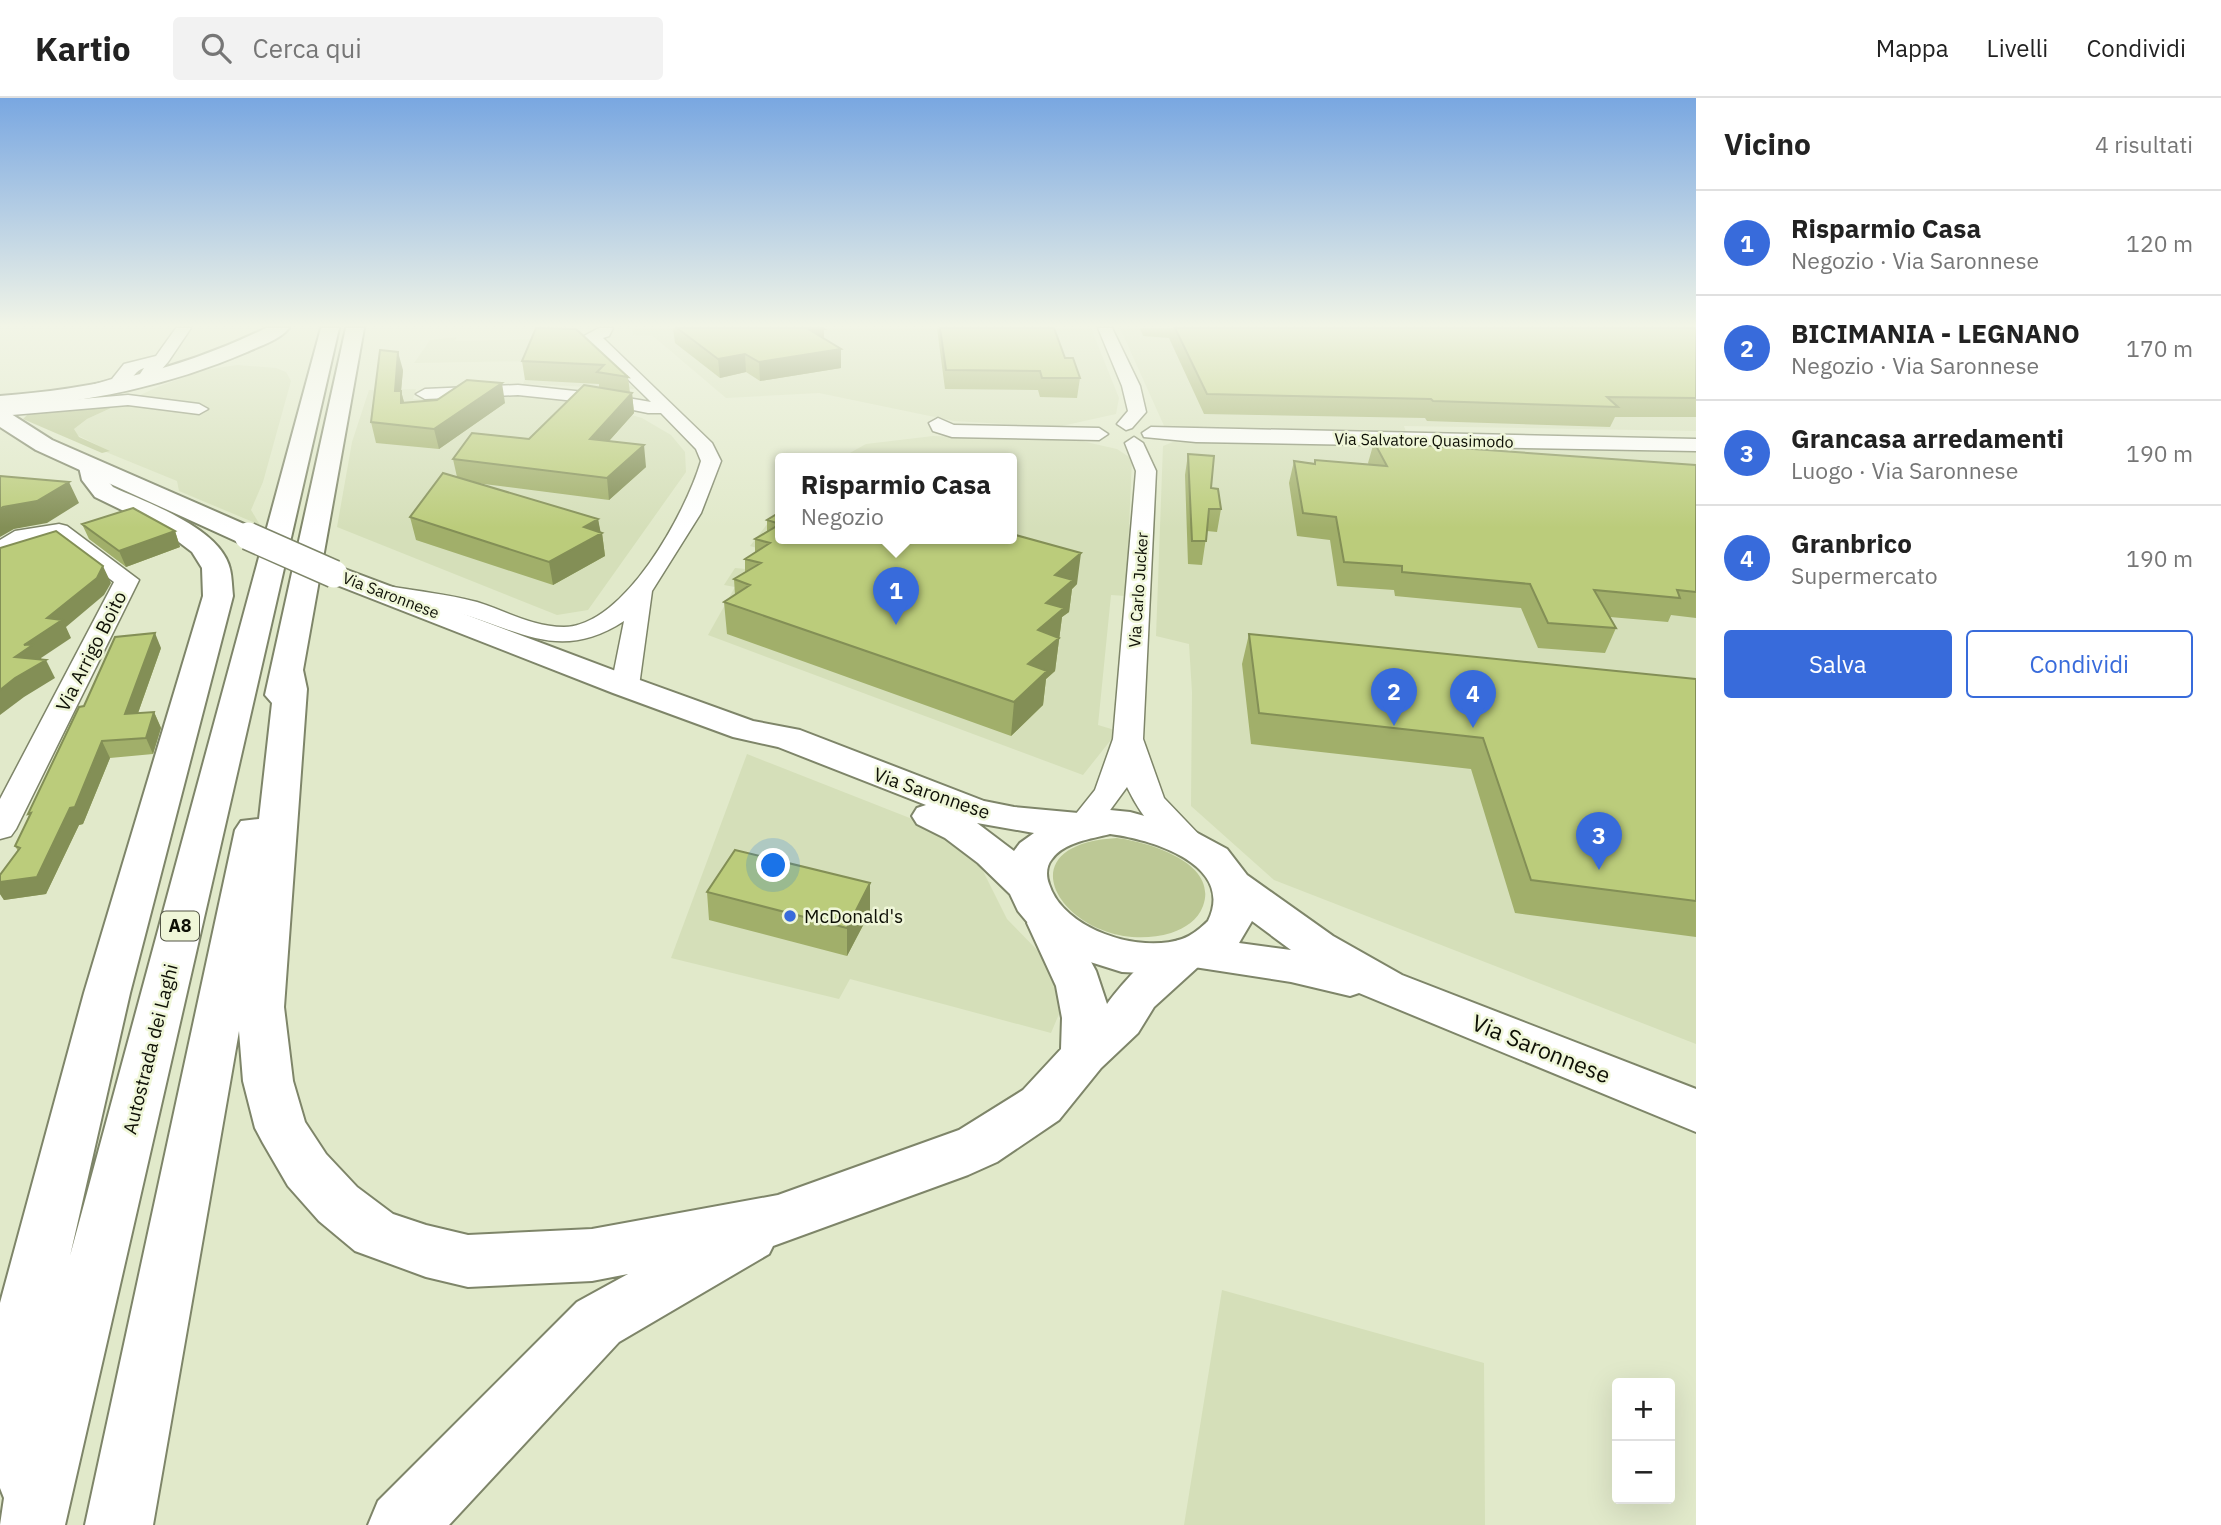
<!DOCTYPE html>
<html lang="it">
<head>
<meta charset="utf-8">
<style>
  body { margin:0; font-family:"IBM Plex Sans",sans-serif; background:#f2f2f2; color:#222 }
  .controls { position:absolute; right:21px; bottom:21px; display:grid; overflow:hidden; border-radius:7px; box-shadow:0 7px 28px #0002 }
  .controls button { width:63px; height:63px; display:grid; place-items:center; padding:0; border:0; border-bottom:2px solid #e0e0e0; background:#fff; color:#222; font:35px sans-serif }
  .you { position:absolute; left:774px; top:768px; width:24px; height:24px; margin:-18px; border:5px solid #fff; border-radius:50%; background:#1a73e8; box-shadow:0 0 0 10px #1a73e833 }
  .badge { display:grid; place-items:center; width:46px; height:46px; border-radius:50%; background:#386bdb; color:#fff; font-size:23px; font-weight:700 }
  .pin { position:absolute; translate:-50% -58px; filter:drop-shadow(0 2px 4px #0008) }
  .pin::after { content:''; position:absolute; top:37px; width:24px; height:21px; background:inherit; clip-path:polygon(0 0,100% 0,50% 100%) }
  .popup { position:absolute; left:775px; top:355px; width:242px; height:91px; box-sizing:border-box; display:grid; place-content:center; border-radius:7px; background:#fff; filter:drop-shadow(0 2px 5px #0005); font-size:23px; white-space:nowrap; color:#767676 }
  .popup b { font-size:26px; color:#222 }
  .popup::after { content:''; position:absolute; left:50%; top:100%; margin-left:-14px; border:14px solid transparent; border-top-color:#fff }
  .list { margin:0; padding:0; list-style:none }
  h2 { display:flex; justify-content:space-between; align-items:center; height:91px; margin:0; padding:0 28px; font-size:30px }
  h2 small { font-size:23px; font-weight:400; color:#767676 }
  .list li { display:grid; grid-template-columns:46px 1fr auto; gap:21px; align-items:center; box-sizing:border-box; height:105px; padding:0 28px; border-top:2px solid #e0e0e0 }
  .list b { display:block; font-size:26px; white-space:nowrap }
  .list p { margin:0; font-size:23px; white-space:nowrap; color:#767676 }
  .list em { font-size:23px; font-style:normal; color:#767676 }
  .actions { display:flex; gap:14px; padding:21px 28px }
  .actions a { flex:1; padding:16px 0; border:2px solid #386bdb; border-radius:7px; text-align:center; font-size:24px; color:#386bdb }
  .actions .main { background:#386bdb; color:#fff }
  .icon { flex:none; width:38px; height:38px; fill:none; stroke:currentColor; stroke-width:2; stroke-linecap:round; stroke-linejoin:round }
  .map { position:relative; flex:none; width:1696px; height:1427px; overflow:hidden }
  header { display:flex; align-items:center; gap:42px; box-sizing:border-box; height:98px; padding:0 35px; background:#fff; border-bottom:2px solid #e0e0e0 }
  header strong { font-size:33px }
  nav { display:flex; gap:38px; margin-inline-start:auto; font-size:24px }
  .search { width:490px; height:63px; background:#f2f2f2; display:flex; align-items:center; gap:18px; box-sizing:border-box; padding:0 24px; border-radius:7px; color:#767676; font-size:26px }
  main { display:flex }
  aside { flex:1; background:#fff }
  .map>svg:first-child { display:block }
  .built { fill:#d5dfb9 }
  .green { fill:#bcc895 }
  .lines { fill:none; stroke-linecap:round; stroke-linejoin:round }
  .minor-casing { stroke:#7e8569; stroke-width:3 }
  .primary-casing { stroke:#7e8569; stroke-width:4 }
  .motorway-casing { stroke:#7e8569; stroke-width:4 }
  .minor { fill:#fff; fill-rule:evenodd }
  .primary { fill:#fff; fill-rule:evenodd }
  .motorway { fill:#fff; fill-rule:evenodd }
  .primary-bridge-casing { stroke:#7e8569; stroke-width:30; stroke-linecap:butt }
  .primary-bridge { stroke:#fff; stroke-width:27 }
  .wall { fill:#a1af6a }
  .shaded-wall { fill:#838f56 }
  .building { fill:#bbcc7b; stroke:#838f56; stroke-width:2 }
  .poi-dot { fill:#386bdb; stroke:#eff6d8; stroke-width:2.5 }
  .labels { text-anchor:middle; stroke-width:5; stroke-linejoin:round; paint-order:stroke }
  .far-street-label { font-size:16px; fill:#0e1006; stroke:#eff6d8 }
  .shield { fill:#eff6d8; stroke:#525545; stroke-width:2 }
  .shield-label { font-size:18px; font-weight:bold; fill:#0e1006 }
  .street-label { font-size:19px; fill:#0e1006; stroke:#eff6d8 }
  .poi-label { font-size:19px; fill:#0e1006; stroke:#eff6d8; text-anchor:start }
  .near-street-label { font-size:23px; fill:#0e1006; stroke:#eff6d8 }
</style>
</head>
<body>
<header>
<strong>Kartio</strong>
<div class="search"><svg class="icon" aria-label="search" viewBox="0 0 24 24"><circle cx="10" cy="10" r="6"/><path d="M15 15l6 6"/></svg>Cerca qui</div>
<nav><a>Mappa</a><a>Livelli</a><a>Condividi</a></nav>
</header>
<main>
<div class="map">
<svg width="1696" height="1427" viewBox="0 0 1696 1427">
  <rect width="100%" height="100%" fill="#e1e9ca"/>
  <path class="built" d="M632,230H1091L1119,300L1116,316L1057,329L954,323L819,295L726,300L653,238L633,237Z
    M1120,230H1637L1696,241V333L1404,328L1406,334L1165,330Z
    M457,239L455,243L582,240L635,291L523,286L532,263L414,265L430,242Z
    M237,267L276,270L286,274L291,283L263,384L251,412L260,427L179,393L177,383L106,354L109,353L75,336L74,331L87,321L160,288L204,272Z
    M416,291L413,301L541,298L578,302L642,320L671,337L685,354L686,374L588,512L557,517L337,429L352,344L369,292Z
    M933,338L1077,342L1117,351L1132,361L1126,498L1111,497L1098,627L1118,633L1083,677L708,537L735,489L724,487L735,470L746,471L757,450L750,448L780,410V441H1012V361H839L866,346Z
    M1173,344L1696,354V946L1274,782L1191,708L1192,594L1189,546L1156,538L1163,348Z
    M747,656L925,726L940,734L978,763L1007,821L1041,856L1062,896L1059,916L1051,935L850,881L839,901L671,860Z
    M1222,1192L1484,1265L1485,1427H1184Z"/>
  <path class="green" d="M122,305L87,321L74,331L79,339L110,353L102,355L23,321L28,316L41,312Z
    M1117,740C1147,744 1219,764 1203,808C1198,822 1185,830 1171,835C1077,863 989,747 1117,740Z"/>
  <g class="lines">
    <g class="minor-casing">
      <path id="minor" d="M176,230H191L168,264L154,280H142L140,276L144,270C135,273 134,279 127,285C117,294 95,301 82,298L79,294L82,290L112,281L124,266L156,258Z
        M599,230H613L609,238L603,240L712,345L721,363L701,415L652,493L639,588L635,594L625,596L615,594L611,588L624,523C561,564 521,533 459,515C433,507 405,507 378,500L375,495L378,490L387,488C417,493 447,496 477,504C506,513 532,529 564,529C625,528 686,414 701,363L696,351L661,315H648L604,306L518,297L425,301L416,296L425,291L518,287L604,296L651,304L584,238Z
        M1098,230H1112L1140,288L1146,314L1132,330L1126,332L1117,326L1128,313L1122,288Z
        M128,297L199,306L208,311L199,316L128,307L0,318V308Z
        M938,320L954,327L1099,330L1108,336L1099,342L952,339L933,333L929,325Z
        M1151,329L1696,341V353L1196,344L1144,339L1142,335Z
        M1134,339L1143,345L1156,373L1143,641L1164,700L1207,745L1203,752C1169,761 1140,716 1127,689L1094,734L1083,737L1072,734L1067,727L1095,692L1113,641L1136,373L1125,345Z
        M59,426L67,428L139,482L16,731L11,738L0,741V701L114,484L55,440L29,444L0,458V442L15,433Z"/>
    </g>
    <g class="primary-casing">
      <path id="primary" d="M0,312L8,314L52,342L258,432L262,438L258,444L248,446L238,444L36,352L0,329Z
        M334,467L637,581L753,623L800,632L984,703L1014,709L1089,716L1110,712L1130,714L1188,730L1227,751L1247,777L1333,838L1402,877L1696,991V1034L1359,895L1350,898L1291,884L1194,869L1164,876L1122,874L1068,857L1038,837L1018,813L1010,796L978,765L945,740L917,726L912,718L917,710L926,707L778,649L733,639L613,595L324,482L320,476L324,470ZM977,725L1034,735L1020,745L1014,753ZM1110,736C1150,741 1236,766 1208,823C1201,830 1191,838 1182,841C1139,856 1063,831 1049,786C1046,778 1046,768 1052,761C1064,744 1091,741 1110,736ZM1252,823L1291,852L1239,845Z"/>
    </g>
    <g class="motorway-casing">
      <path id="motorway" d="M266,230H289C281,241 260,248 247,254C168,288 86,305 0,310V298C94,291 181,272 266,230Z
        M321,230H339L65,1427H0L4,1400L0,1390V1205L84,895L203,498L202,470L192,454L163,432L95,399L82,382L79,369L82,364L91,362L100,364L106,381L113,389C147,405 221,430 230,471C232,479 232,489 233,498L130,895L70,1158Z
        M346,230H364L303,572L307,591L284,909L293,983L305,1024L326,1056L357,1089L393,1116L426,1127L468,1137L592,1131L778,1097L959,1032L1023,992L1061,951L1062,920L1056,888L1027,825L1034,814L1049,810L1064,814L1096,873L1107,906C1120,888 1158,843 1182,842C1186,842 1193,845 1198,847L1204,858L1198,869L1154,909L1138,935L1101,970L1059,1022L997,1064L968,1077L773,1148L769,1156L619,1244L449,1427H368L378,1403L577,1204L628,1176L592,1183L468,1189L426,1179L355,1153L319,1123L288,1088L263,1045L255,1030L243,983L239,933L153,1427H85L235,732L241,723L259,721L272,605L265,597Z"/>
    </g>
    <use href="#minor" class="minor"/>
    <use href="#primary" class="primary"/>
    <use href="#motorway" class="motorway"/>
    <g class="primary-bridge-casing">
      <path id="primary-bridge" d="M248,438L334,476"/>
    </g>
    <use href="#primary-bridge" class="primary-bridge"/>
  </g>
  <path class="wall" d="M673,230H822L824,231V241L841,270L760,283L746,274L720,280L675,245Z
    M937,230H1054L1065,260L1080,280L1077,300L1040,299L1038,292L945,291Z
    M1140,230H1696V319H1615L1610,329L1427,323L1425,320L1204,316L1169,240L1143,238Z
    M568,231L628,279L630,295H632L634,315L609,343L646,369L609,402L476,385L598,421L600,434L602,435L605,458L553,487L416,442L410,419L457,379L453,361L529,341L599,290V286L525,282L522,263Z
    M403,272L401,293L404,304L505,305L439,351L376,345L371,324Z
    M1374,344L1696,367V520L1671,517L1668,524L1610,519L1616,530L1605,555L1538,550L1521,510L1395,498L1394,492L1337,488L1330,442L1297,438L1289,385L1294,363L1314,365L1315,362L1369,367L1368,365Z
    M1188,356L1211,390L1221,411L1217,434L1207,433L1202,467L1188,466L1185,377Z
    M767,422L1077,486L1072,491L1069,514L1062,519L1055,573L1046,581L1043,607L1011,638L727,536L724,504L735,497L734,481L745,474V461L755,454V441L767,433Z
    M82,426L175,433L180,449L126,469L89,441Z
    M1249,536L1696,581V839L1515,815L1471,671L1251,646L1242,566Z
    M161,550L138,615L154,614L161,630L153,656L110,660L83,726L79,727L46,796L4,802L0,796V777L18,753L15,748L29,718L28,716L84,608Z
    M707,794L870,814L847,858L709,822Z"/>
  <path class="shaded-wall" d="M824,231V248L810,232Z
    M841,251V270L760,283L759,264Z
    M398,254L403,272L401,293L406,312L395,293Z
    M745,256L746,274L720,280L718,261Z
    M502,285L505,305L439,351L434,331Z
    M632,295L634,315L592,362L590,341Z
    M644,347L646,369L609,402L607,380Z
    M69,384L79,405L47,425L14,431L0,439V411Z
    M598,421L601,436L602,435L605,458L553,487L549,464L584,429Z
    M175,433L180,449L126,469L119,453Z
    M1081,455L1077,486L1072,491L1069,514L1062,519L1055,573L1046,581L1043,607L1011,638L1014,604L1028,566L1046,505L1055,477Z
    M103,468L111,485L104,497L66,529L71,540L41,560L43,564L46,562L55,580L24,599L0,617V592L15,559L47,520Z
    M155,535L161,550L132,632L125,616Z
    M154,614L161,630L153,656L146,640Z
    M102,643L110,660L83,726L79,727L46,796L4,802L0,796V784Z
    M870,785V814L847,858V830Z"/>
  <path class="building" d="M536,230L576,231L628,279L597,274L604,267L522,263Z
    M677,230H822L824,231L810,232L841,251L759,264L745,256L718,261Z
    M940,230H1054L1065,260H1073L1080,280H1042L1040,273L946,272Z
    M1175,230H1696V300L1607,299L1618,309L1433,303L1431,301L1207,296Z
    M380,252L398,254L395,293H401V305L437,302L467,282L502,285L434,331L371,324Z
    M584,287L632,295L590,341L644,347L607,380L453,361L472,335L529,341Z
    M1374,344L1696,367V494L1677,492L1680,500L1594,492L1616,530L1548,525L1530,486L1402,474V468L1344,464L1336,419L1303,415L1294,363L1315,366V362L1387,368Z
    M1188,356L1214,358L1211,390L1218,391L1221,411H1209L1206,443H1192Z
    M443,375L598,421L584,429L602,435L549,464L410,419Z
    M0,378L69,384L37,403L3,409L0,411Z
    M133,410L175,433L119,453L82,426Z
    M780,414V441H1012V436L1081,455L1055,477L1073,482L1046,505L1064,510L1038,532L1059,540L1028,566L1047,573L1014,604L724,504L750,487L734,481L761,465L745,461L770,445L755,441L780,426L767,422Z
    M56,433L103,468L97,480L47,520L62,522L24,547L34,546L15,559L46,562L15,580L0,592V450Z
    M155,535L125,616L154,614L146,640L102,643L75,709L70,710L37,779L0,784V777L20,750L15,748L31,715L28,716L79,609L84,608L115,539Z
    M1249,536L1696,581V803L1531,782L1483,640L1259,615Z
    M735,752L870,785L847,830L707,794Z"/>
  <linearGradient id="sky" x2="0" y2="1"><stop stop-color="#79a7e1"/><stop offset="0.53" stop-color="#f2f5e7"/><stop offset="1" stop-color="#f2f5e7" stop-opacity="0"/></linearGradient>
  <rect width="1696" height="430" fill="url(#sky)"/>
  <circle class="poi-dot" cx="790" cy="818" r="7"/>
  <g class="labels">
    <g class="far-street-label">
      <text transform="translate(1424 342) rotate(1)" y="6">Via Salvatore Quasimodo</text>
      <text transform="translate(1138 492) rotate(-86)" y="6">Via Carlo Jucker</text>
      <text transform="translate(391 497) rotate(21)" y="6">Via Saronnese</text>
    </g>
    <rect class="shield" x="161" y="813.5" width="38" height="29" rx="5"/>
    <g class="shield-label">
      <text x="180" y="834">A8</text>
    </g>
    <g class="street-label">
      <text transform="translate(91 553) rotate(-63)" y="7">Via Arrigo Boito</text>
      <text transform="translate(932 695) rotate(19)" y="7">Via Saronnese</text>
      <text transform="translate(150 951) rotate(-76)" y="7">Autostrada dei Laghi</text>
    </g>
    <g class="poi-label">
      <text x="804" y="825">McDonald's</text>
    </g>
    <g class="near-street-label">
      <text transform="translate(1541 951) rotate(22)" y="8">Via Saronnese</text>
    </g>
  </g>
</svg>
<div class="controls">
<button>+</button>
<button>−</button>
</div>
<div class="you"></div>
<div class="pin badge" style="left:896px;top:527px">1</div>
<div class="popup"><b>Risparmio Casa</b>Negozio</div>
<div class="pin badge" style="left:1394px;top:628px">2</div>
<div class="pin badge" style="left:1599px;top:772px">3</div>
<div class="pin badge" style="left:1473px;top:630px">4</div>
</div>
<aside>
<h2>Vicino<small>4 risultati</small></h2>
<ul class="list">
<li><span class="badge">1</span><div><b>Risparmio Casa</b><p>Negozio · Via Saronnese</p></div><em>120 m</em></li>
<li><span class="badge">2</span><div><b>BICIMANIA - LEGNANO</b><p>Negozio · Via Saronnese</p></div><em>170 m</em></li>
<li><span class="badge">3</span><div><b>Grancasa arredamenti</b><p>Luogo · Via Saronnese</p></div><em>190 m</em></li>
<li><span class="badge">4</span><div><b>Granbrico</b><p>Supermercato</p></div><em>190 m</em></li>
</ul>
<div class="actions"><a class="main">Salva</a><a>Condividi</a></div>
</aside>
</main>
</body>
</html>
